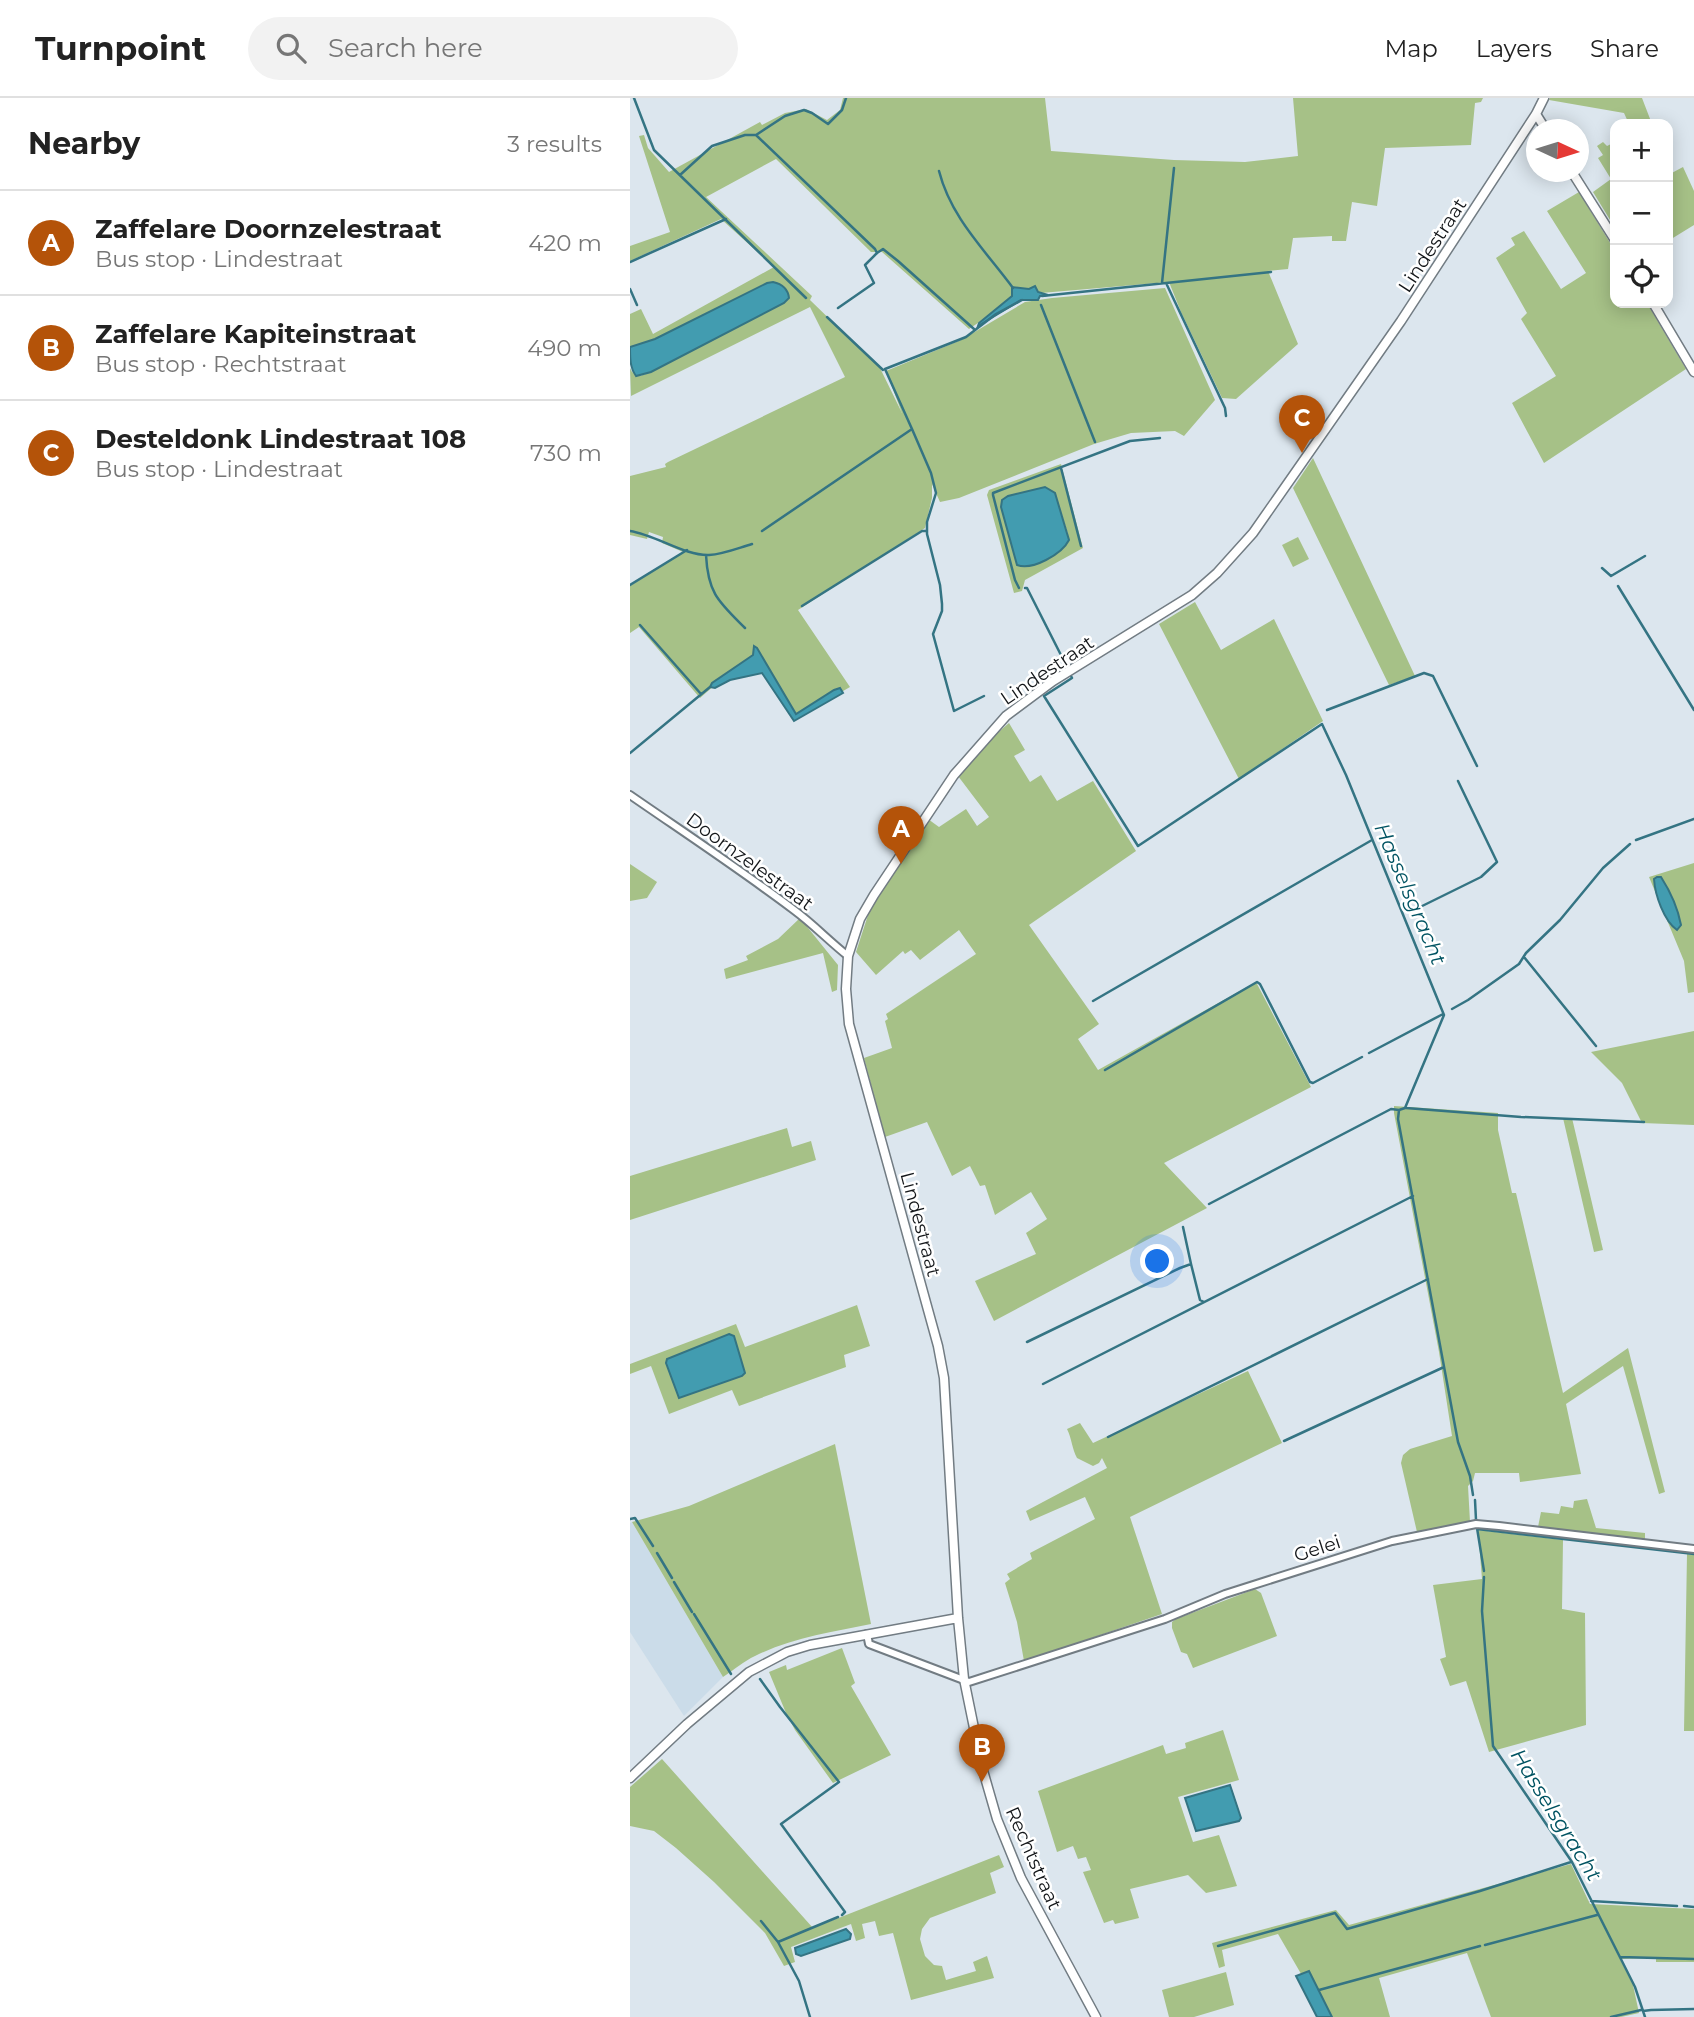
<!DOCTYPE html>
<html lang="en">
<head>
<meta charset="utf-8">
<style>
  body { margin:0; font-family:Montserrat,sans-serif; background:#f2f2f2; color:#222 }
  .controls { position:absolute; right:21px; top:21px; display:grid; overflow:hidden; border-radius:14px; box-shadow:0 4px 18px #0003 }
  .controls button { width:63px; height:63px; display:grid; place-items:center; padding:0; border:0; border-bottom:2px solid #e0e0e0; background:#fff; color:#222; font:35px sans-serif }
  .compass { position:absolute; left:896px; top:21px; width:63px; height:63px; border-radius:50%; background:#fff; box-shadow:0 4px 18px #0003; rotate:94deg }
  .you { position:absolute; left:528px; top:1164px; width:24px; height:24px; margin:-18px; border:5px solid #fff; border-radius:50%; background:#1a73e8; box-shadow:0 0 0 10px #1a73e833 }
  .badge { display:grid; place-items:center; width:46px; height:46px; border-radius:50%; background:#b45309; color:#fff; font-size:23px; font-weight:700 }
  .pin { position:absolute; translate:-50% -58px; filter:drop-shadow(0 2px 4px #0008) }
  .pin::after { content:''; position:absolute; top:37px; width:24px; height:21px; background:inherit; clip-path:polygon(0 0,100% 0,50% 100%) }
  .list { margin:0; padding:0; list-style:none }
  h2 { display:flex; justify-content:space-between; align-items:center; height:91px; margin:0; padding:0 28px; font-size:30px }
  h2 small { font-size:23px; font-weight:400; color:#767676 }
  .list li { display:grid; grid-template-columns:46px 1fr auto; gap:21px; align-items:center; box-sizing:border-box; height:105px; padding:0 28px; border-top:2px solid #e0e0e0 }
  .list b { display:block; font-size:26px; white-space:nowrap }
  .list p { margin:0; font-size:23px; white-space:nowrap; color:#767676 }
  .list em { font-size:23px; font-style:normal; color:#767676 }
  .icon { flex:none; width:38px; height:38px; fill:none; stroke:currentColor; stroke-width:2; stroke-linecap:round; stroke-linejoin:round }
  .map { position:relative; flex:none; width:1064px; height:1919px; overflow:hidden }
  header { display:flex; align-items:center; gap:42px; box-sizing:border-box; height:98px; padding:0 35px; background:#fff; border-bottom:2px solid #e0e0e0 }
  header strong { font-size:33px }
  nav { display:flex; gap:38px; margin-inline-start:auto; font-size:24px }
  .search { width:490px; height:63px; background:#f2f2f2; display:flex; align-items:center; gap:18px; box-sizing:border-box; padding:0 24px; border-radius:38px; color:#767676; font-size:26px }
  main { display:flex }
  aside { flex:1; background:#fff }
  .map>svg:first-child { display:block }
  .built { fill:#cbdce9 }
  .green { fill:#a6c187; fill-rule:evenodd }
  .water { fill:#429cb0; stroke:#347483; stroke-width:2 }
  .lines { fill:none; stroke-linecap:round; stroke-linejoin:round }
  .stream { stroke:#347483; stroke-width:2.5 }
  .minor-casing { stroke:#727c83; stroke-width:10 }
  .tertiary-casing { stroke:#727c83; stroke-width:11 }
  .minor { stroke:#fff; stroke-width:6 }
  .tertiary { stroke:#fff; stroke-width:8 }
  .labels { text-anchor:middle; stroke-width:5; stroke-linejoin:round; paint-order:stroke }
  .street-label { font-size:19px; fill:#131619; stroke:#fff }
  .water-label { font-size:21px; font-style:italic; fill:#005362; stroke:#fff }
</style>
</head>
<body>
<header>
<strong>Turnpoint</strong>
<div class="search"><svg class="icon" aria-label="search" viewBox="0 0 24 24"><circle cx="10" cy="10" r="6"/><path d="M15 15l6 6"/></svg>Search here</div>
<nav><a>Map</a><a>Layers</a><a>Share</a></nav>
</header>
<main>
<aside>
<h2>Nearby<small>3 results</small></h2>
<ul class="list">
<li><span class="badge">A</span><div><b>Zaffelare Doornzelestraat</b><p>Bus stop · Lindestraat</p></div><em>420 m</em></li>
<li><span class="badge">B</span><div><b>Zaffelare Kapiteinstraat</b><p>Bus stop · Rechtstraat</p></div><em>490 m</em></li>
<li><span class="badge">C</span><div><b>Desteldonk Lindestraat 108</b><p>Bus stop · Lindestraat</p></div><em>730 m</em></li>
</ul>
</aside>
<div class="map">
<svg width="1064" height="1919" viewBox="0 0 1064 1919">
  <rect width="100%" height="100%" fill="#dce6ee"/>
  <path class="built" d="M2,1424L93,1579L54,1618L0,1534V1425Z"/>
  <path class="green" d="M213,0H415L421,53L544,62L615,64L668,58L663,0H853L851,4L845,5L841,47L755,50L747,108L722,104L716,143H702V138L663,140L658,171L638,173L668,246L606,301L592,300L551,214L539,184L411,195L373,208L339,231L252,154H241L146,61L76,99L182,198L180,202L250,270L272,315L256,273L331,242L395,204L422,200L535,190L585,302L554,338L545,333L501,335L464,346L329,400L310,404L302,386V400L295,430L168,512L220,589L163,622L132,572L93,580L70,600L9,529L0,535V488L53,454L32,445L33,439L19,434L17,441L0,437V378L36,369L35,366L38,364L215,279L180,209L1,298L0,270L2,274L10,278L21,274L154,205L159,200L0,249V216L11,211L23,236L144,169L91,121L0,163V148L40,134L9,38L14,37L18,50L39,74L130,24L132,27L155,15L176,11L197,22L210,12Z
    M920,0H1012L1022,26H999L994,15L919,2Z
    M973,44L977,48L985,44V130L963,94L981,81L968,60L973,57L967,48Z
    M1053,69L1064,93V127L1038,143V77Z
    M949,94L985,153V205H1017L1056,271L914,365L882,305L926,278L891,221L897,215L866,160L885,147L881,140L894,133L931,191L956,175L917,113Z
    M683,360L785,578L759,587L663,390Z
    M431,366L453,450L395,482L392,493L384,495L357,397L359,392ZM415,389L425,395L438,436L387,466L374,417L378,398Z
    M668,439L679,461L663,469L652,447Z
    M565,504L591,552L644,521L693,623L609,681L529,526Z
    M379,625L395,652L384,658L400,684L411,677L427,703L463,683L506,753L399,827L469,926L448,941L468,972L626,884L681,989L534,1065L577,1110L364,1223L345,1183L406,1156L396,1135L417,1121L401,1094L365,1117L355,1087L350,1088L340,1068L322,1078L297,1024L255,1039L234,960L262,950L255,923L258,921L256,916L346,856L329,832L290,862L281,852L275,856L273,853L246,877L226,854L239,814L298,721L309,729L336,711L347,728L359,719L328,678L364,638Z
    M1064,765V894L1058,895L1054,863L1019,779Z
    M0,766L27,784L17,800L0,803Z
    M170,820L208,867L207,892L202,894L193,855L96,881L94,871L118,862L116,858L148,841Z
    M1064,933V1027L1012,1025L992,985L961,954Z
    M764,1008L868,1015V1032L882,1095H886L933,1295L998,1250L1035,1394L1029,1396L993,1268L936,1306L951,1376L890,1384L889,1375H845L843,1383L838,1388L840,1424L787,1434L771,1365L773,1357L780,1351L822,1338L809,1254L764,1015Z
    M933,1020H942L973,1152L964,1154Z
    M157,1030L162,1049L181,1043L186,1062L0,1122V1078Z
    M227,1207L240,1248L214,1257L216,1269L109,1308L102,1292L39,1316L21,1268L0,1276V1266L106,1226L115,1249Z
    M618,1273L652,1345L500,1419L532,1516L394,1563L387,1524L375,1485L380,1481L377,1476L402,1461L400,1455L465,1421L455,1399L400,1423L396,1413L477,1370L472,1360L469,1365L463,1368L447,1360C442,1351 442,1341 437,1331L450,1325L463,1345Z
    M205,1346L241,1526C202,1534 161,1540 125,1558C114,1563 104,1572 93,1579L2,1424L59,1408Z
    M957,1401L966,1430L1015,1435V1442L908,1429L911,1414L929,1416L931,1408L943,1410L944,1403Z
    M848,1432L933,1442L932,1511L955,1515L956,1627L859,1654L836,1583L820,1588L810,1561L816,1559L803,1487L852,1481Z
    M1057,1456L1064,1457V1633H1054Z
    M625,1491L631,1495L647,1538L563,1570L557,1556L551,1554L542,1530V1524L546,1521Z
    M212,1550L225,1585L221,1588L261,1657L203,1685L165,1632L156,1615L139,1574L156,1567L157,1572Z
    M593,1632L609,1682L548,1699L563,1744L589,1737L607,1788L576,1795L558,1777L500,1791L509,1820L485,1826L483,1822L474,1825L453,1774L461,1772L456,1759L448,1761L443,1748L427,1754L408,1693L533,1647L536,1656L556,1650L555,1645Z
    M32,1661L183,1830L369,1757L374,1769L360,1775L366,1795L300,1820L292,1831L290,1841L295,1858L304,1867L312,1868L316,1882L346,1873L343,1864L357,1858L364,1880L281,1902L263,1835L249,1838L245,1823L232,1826L235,1840L226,1843L221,1826L161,1849L165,1864L154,1868L135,1835L84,1784L46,1750L24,1733L0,1728V1689Z
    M941,1766L960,1806L1064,1811V1864H1026V1860L990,1861L1003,1887L1009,1915L991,1919H861L837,1855L749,1880L760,1919H696L648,1836L592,1852L595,1868L589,1870L582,1845L706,1812L719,1827Z
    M596,1874L604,1907L564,1919H539L532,1892Z"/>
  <path class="water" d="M143,184C152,186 158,191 159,200L154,205L21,274L6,278C0,270 0,260 0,249L25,241L137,185Z
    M405,188L408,194L418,197L410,198L408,202H391L348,228L349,225L382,198V189L399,191Z
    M415,389L425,395L439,442C432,456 402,473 387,467L371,409L372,402L378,398Z
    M124,548L127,550L166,616L204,592L210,590L213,595L164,623L132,575L100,582L85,590L80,589L82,585L123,557Z
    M1027,779H1031C1040,793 1048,811 1051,827L1047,832C1034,823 1025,797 1024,781Z
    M99,1236L104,1238L115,1275L112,1278L49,1300L36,1265L37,1261Z
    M600,1687L611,1720L609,1723L566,1733L555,1700Z
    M216,1831L221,1836L220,1841L171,1858L166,1856L165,1850Z
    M679,1873L702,1919H687L666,1878Z"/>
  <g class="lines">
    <path class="stream" d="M4,0L24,52L176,200
      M126,37L245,151L247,155L253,151L268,163L344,231
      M309,73C321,120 355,152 383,190
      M50,77L82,48L115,37H126L155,18L174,12L182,15L198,26L212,12L216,0
      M0,164L96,121
      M532,185L544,70
      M537,187L595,310L596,318
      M0,191L7,207
      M412,198L641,174
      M411,207L465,344
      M208,210L244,185L235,167L247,155
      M197,219L253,272
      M431,370L451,448
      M0,433C26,437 55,458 79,457C94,456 108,450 122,446
      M132,433L282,331
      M76,457C78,496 89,504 115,530
      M972,470L981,478L1015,458
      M0,487L57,452
      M988,488L1064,612
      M389,490L385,482L363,397V395L500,343L530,340
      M395,490H397L436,567
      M172,508L292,433H297
      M10,527L71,596
      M441,578L442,580L414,598L508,748L692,626L716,677L814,917L775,1010L769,1012L768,1021L828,1344L840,1378L843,1397
      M354,598L324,613L303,536L312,513V506L310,487L297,436V424L306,395L301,375L282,331L255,271L336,239L366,216L392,202
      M697,612L794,575L803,578L847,668
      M0,655L80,589
      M1006,742L1064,721
      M780,814L851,779L867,764L828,683
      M894,859L966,948
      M463,903L742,742
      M822,911L838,902L889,866L896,855L930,822L973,770L1000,746
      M739,955L813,916
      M475,972L627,884L630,886L680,984L683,985L732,959
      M776,1010L891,1019L1014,1024
      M579,1106L761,1011L769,1012
      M553,1129L561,1166
      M397,1244L550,1170L561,1166L570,1202L574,1204
      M413,1286L783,1098
      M478,1339L798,1181
      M654,1343L814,1269
      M845,1402L846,1422
      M0,1421L5,1420L23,1448
      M847,1430L854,1473
      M847,1431L1064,1456
      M27,1455L42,1480
      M854,1479L852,1513L863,1648L942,1764L1005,1889L1015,1919
      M44,1484L62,1514
      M64,1516L101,1576
      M130,1581L150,1609L209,1684L151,1726L215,1814L212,1817
      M961,1803L1047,1808
      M1054,1808L1064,1809
      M131,1823L148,1844L169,1883L180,1919
      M148,1844L208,1819
      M855,1847L967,1817
      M588,1848L705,1815L717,1831L850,1793L941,1764
      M990,1859L1064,1861
      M689,1892L850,1848
      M1013,1913L1021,1912L1064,1911
      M981,1919L1011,1912"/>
    <g class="minor-casing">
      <path id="minor" d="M0,697C55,735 111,772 164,812C183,826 199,843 218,858
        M237,1536L239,1546L339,1584L535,1521L595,1496L762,1443L846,1426L869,1428L1064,1451"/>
    </g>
    <g class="tertiary-casing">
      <path id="tertiary" d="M906,16L916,32
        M942,74L985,142
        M1023,205L1064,274
        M0,1680L57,1626L119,1574L157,1554L180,1547L328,1520
        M466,1919L391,1780L367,1721L352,1669L334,1581L328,1520L314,1280L308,1248L219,926L216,891L218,858L230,821L244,797L324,677L376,618L423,583L562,497L587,475L623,435L771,223L906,16L914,0"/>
    </g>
    <use href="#minor" class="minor"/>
    <use href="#tertiary" class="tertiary"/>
  </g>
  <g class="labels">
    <g class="street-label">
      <text transform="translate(802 147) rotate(-57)" y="7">Lindestraat</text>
      <text transform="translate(417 572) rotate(-34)" y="7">Lindestraat</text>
      <text transform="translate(120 763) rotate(36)" y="7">Doornzelestraat</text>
      <text transform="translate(291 1126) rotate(75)" y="7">Lindestraat</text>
      <text transform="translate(687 1450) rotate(-18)" y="7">Gelei</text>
      <text transform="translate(404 1760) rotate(66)" y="7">Rechtstraat</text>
    </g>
    <g class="water-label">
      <text transform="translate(780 796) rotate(67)" y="7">Hasselsgracht</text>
      <text transform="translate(926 1717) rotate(58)" y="7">Hasselsgracht</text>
    </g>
  </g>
</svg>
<div class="controls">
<button>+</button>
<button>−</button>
<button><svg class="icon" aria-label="locate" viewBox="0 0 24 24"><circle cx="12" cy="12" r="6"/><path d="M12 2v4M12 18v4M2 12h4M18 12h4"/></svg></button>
</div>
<svg class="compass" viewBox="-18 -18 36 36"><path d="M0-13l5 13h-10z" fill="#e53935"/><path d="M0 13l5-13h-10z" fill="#767676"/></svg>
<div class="you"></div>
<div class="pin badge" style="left:271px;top:766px">A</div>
<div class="pin badge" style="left:352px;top:1684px">B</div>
<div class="pin badge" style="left:672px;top:355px">C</div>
</div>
</main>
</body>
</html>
